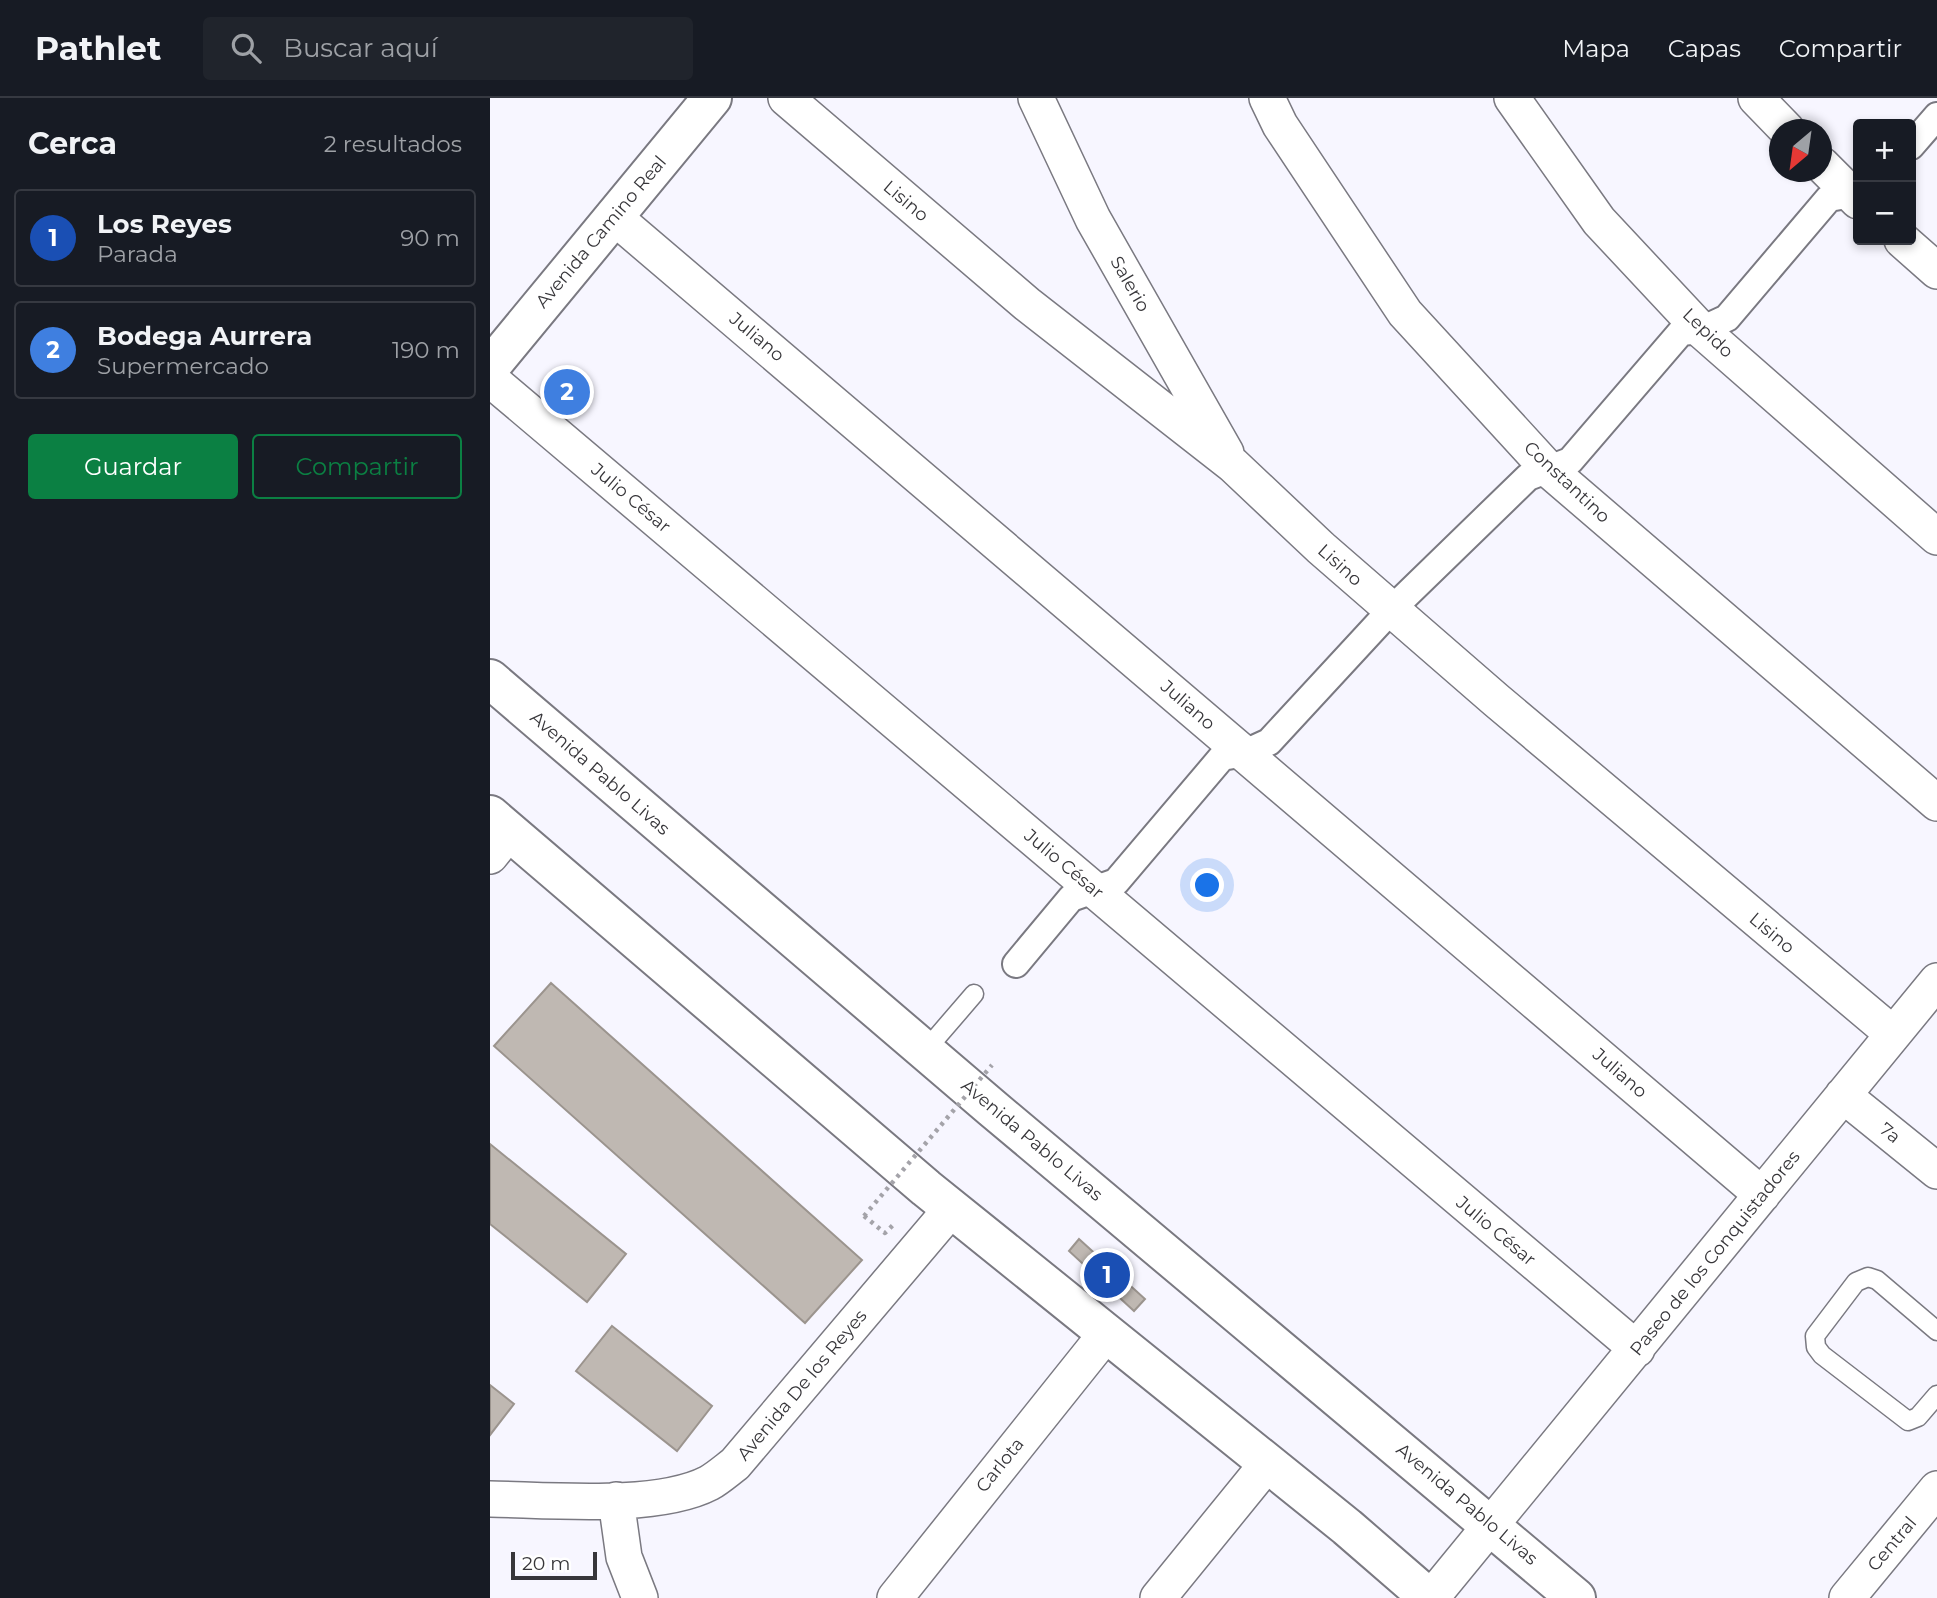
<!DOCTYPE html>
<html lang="es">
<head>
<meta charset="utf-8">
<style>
  body { margin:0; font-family:Montserrat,sans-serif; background:#20242c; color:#f1f3f6 }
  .controls { position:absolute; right:21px; top:21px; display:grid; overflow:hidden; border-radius:7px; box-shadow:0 4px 10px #0003 }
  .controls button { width:63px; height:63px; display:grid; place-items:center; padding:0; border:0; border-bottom:2px solid #363941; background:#171b24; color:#f1f3f6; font:35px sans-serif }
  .compass { position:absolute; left:1279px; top:21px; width:63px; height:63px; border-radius:50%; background:#171b24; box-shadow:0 4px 10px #0003; rotate:209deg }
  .scale { position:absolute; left:21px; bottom:18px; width:86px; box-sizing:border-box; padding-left:7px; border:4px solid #37363a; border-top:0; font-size:19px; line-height:24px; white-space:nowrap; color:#37363a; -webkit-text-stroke:5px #fff; paint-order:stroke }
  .you { position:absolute; left:718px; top:788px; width:24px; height:24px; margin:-18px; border:5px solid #fff; border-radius:50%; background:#1a73e8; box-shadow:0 0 0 10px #1a73e833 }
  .badge { display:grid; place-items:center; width:46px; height:46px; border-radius:50%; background:#0b8043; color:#fff; font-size:23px; font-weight:700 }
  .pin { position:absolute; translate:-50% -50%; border:4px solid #fff; box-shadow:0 2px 7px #0006 }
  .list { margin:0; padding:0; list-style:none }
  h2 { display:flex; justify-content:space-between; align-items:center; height:91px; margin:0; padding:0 28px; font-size:30px }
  h2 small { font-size:23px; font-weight:400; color:#9ea1a6 }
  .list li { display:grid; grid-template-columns:46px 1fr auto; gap:21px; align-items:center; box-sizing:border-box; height:98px; margin:0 14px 14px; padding:0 14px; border:2px solid #363941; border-radius:7px }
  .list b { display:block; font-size:26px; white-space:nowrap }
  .list p { margin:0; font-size:23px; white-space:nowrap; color:#9ea1a6 }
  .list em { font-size:23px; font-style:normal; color:#9ea1a6 }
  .actions { display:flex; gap:14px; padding:21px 28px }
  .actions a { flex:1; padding:16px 0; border:2px solid #0b8043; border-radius:7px; text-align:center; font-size:24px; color:#0b8043 }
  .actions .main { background:#0b8043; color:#fff }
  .icon { flex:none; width:38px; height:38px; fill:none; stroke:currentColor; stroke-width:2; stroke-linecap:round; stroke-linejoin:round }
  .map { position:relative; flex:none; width:1447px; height:1500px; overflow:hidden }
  header { display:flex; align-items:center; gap:42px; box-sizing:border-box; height:98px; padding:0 35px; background:#171b24; border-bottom:2px solid #363941 }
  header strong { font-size:33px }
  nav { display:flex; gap:38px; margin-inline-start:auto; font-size:24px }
  .search { width:490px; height:63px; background:#20242c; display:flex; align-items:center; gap:18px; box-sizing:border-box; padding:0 24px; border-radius:7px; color:#9ea1a6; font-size:26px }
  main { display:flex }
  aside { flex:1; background:#171b24 }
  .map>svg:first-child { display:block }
  .building { fill:#bfb8b2; stroke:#9b948e; stroke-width:2 }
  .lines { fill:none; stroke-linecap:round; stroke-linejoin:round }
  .service-casing { stroke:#7a7981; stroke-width:21 }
  .pedestrian-casing { stroke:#7a7981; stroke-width:30 }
  .minor-casing { stroke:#7a7981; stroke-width:38 }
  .tertiary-casing { stroke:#7a7981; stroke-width:42 }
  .secondary-casing { stroke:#7a7981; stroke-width:42 }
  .path { stroke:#a4a3a9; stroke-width:4.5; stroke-dasharray:3.5 5; stroke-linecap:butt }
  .service { stroke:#fff; stroke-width:18 }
  .pedestrian { stroke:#fff; stroke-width:26 }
  .minor { stroke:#fff; stroke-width:35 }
  .tertiary { stroke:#fff; stroke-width:38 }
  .secondary { stroke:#fff; stroke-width:38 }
  .path-bridge { stroke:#a4a3a9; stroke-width:4.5; stroke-dasharray:3.5 5; stroke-linecap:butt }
  .labels { text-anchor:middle; stroke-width:5; stroke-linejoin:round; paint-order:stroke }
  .street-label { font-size:18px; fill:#37363a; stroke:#fff }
</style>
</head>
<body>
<header>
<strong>Pathlet</strong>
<div class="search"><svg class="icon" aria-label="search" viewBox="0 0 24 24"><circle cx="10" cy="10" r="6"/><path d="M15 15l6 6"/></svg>Buscar aquí</div>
<nav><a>Mapa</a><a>Capas</a><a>Compartir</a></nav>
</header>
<main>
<aside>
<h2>Cerca<small>2 resultados</small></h2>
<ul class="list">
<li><span class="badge" style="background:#1a4fb4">1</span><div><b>Los Reyes</b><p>Parada</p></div><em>90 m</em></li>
<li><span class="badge" style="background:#3f7fe0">2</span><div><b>Bodega Aurrera</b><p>Supermercado</p></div><em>190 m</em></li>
</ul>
<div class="actions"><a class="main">Guardar</a><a>Compartir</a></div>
</aside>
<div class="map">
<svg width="1447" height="1500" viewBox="0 0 1447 1500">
  <rect width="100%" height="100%" fill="#f7f6ff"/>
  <path class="building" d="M61,885L372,1162L315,1225L4,948Z
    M0,1046L136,1156L97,1204L0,1126Z
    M589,1141L655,1201L644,1213L579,1153Z
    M122,1228L222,1308L187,1353L86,1273Z
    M0,1287L24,1306L0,1337Z"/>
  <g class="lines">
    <g class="service-casing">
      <path id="service" d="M435,953L484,896
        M1447,1233L1387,1182L1378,1179L1366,1184L1325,1238L1326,1249L1332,1257L1418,1323L1428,1319L1447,1297"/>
    </g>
    <g class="pedestrian-casing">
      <path id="pedestrian" d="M1421,48L1447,18
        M526,866L581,800L626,784L732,659L755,655L779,644L901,512L1038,379L1080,363L1191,234L1211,232L1237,220L1339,100L1368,95"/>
    </g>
    <g class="minor-casing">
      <path id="minor" d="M296,0L537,206L743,367L831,450L1006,602L1403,936
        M546,0L603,121L736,355
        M777,0L790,27L915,215L1059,372L1447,705
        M1022,0L1109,123L1211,232L1447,439
        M1266,0L1297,32
        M1332,67L1368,103
        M123,118L1272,1097
        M1412,142L1447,173
        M0,281L1147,1251
        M0,758L20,733
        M1353,997L1447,1073
        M0,1401C59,1402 167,1412 219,1385C228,1380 237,1372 245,1366L462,1110
        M126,1402L134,1459L150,1500
        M405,1500L616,1236
        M668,1500L777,1366
        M941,1500L1447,883
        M1357,1500L1447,1391"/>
    </g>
    <g class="tertiary-casing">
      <path id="tertiary" d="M0,269L222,0"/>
    </g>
    <g class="secondary-casing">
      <path id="secondary" d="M0,581L502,1010L1086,1500
        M0,717L436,1090L857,1429L939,1500"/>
    </g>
    <path class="path" d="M374,1118L395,1135L403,1127"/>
    <use href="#service" class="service"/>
    <use href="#pedestrian" class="pedestrian"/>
    <use href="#minor" class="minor"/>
    <use href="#tertiary" class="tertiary"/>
    <use href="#secondary" class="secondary"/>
    <path class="path-bridge" d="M374,1118L502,967"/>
  </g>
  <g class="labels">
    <g class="street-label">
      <text transform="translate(416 103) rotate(40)" y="6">Lisino</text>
      <text transform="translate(111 134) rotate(-50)" y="6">Avenida Camino Real</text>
      <text transform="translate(640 186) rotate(60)" y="6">Salerio</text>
      <text transform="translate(1218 235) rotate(44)" y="6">Lepido</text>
      <text transform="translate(267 239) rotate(40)" y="6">Juliano</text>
      <text transform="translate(1077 384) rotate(43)" y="6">Constantino</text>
      <text transform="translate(141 400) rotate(40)" y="6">Julio César</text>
      <text transform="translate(850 467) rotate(42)" y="6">Lisino</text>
      <text transform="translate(698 607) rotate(41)" y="6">Juliano</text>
      <text transform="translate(110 675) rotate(41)" y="6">Avenida Pablo Livas</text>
      <text transform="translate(574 766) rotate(40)" y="6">Julio César</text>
      <text transform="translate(1282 835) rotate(40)" y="6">Lisino</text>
      <text transform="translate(1130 975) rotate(41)" y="6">Juliano</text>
      <text transform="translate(1400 1035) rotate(39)" y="6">7a</text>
      <text transform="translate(542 1042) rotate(40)" y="6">Avenida Pablo Livas</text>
      <text transform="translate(1006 1133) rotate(40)" y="6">Julio César</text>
      <text transform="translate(1225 1155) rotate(-51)" y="6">Paseo de los Conquistadores</text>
      <text transform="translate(312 1287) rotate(-50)" y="6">Avenida De los Reyes</text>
      <text transform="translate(510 1367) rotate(-51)" y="6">Carlota</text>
      <text transform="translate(977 1406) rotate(40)" y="6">Avenida Pablo Livas</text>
      <text transform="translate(1402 1446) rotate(-50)" y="6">Central</text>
    </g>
  </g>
</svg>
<div class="controls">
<button>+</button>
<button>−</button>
</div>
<svg class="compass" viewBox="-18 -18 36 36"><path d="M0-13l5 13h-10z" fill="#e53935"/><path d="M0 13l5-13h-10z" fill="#9ea1a6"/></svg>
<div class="scale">20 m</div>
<div class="you"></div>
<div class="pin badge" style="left:617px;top:1177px;background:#1a4fb4">1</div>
<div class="pin badge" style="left:77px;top:294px;background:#3f7fe0">2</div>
</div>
</main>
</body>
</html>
